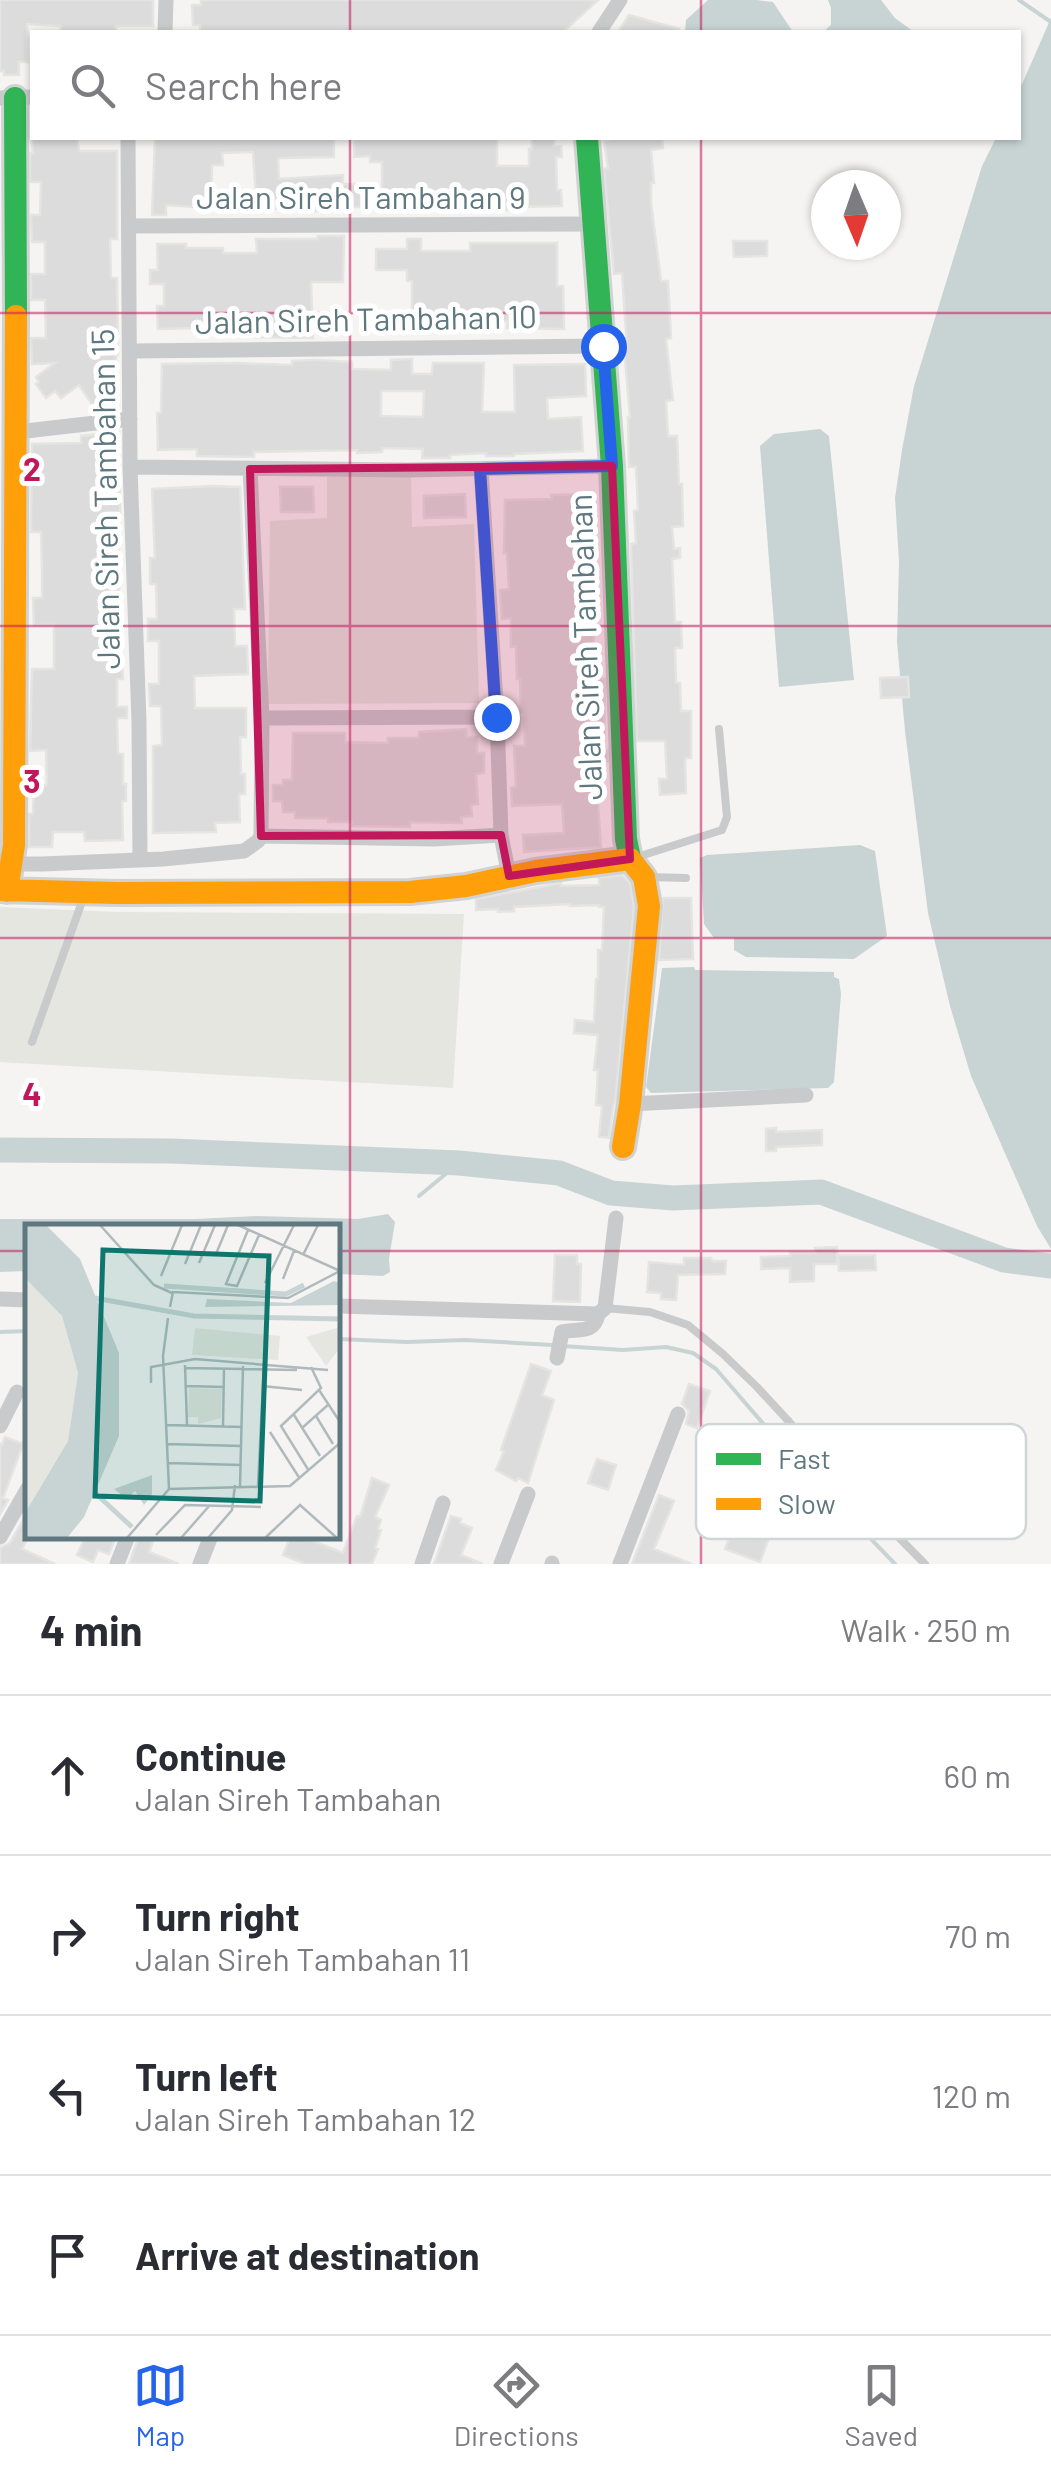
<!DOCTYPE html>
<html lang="en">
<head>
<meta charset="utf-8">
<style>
  body { margin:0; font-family:Barlow,sans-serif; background:#f2f2f3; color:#2b2b33 }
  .compass { position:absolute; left:811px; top:170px; width:90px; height:90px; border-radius:50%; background:#fff; box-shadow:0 2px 8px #0004; rotate:178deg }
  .stop { position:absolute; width:30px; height:30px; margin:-22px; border:8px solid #2563eb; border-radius:50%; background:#fff }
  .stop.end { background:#2563eb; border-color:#fff; box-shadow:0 2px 10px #0008 }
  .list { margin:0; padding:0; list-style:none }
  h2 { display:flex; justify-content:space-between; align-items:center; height:130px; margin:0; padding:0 40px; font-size:42px }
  h2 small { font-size:32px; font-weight:400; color:#7c7c81 }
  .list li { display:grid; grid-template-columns:65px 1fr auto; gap:30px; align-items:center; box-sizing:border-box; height:160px; padding:0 40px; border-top:2px solid #e1e1e2 }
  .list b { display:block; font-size:38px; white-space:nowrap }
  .list p { margin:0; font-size:32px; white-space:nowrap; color:#7c7c81 }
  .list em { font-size:32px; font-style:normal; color:#7c7c81 }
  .icon { flex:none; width:55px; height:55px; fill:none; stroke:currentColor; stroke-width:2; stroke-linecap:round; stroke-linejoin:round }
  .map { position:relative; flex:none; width:1051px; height:1564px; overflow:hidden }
  .search { position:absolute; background:#fff; box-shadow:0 2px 8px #0004; left:30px; right:30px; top:30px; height:110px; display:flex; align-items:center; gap:25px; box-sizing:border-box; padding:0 35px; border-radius:0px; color:#7c7c81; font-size:38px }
  .sheet { height:770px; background:#fff }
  nav { display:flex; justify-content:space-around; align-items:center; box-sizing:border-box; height:140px; border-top:2px solid #e1e1e2; background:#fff; font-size:28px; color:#7c7c81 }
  nav a { display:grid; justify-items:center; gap:5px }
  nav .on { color:#2563eb }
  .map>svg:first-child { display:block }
  .green { fill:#e4e6df }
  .water { fill:#c8d4d4 }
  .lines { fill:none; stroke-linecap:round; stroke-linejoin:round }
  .stream { stroke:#c8d4d4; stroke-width:4 }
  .river { stroke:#c8d4d4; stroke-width:25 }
  .building { fill:#dbdcdb; stroke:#e4e4e2; stroke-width:2.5; fill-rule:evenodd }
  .fast-casing { stroke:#d1d2d2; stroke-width:28 }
  .slow-casing { stroke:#d1d2d2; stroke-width:28 }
  .lane { stroke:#c9cacb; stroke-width:8 }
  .street { stroke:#c9cacb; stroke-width:15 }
  .fast { stroke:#30b455; stroke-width:22 }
  .slow { stroke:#ff9f0a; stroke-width:22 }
  .route { stroke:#2563eb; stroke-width:12 }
  .marked { fill:#c2185b; fill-opacity:0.2; stroke:#c2185b; stroke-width:8; stroke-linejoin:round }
  .grid { fill:none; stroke:#c2185b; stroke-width:2.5; stroke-opacity:0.55 }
  .labels { text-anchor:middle; stroke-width:10; stroke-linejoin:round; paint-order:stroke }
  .street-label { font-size:32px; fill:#5f777e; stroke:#fff }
  .inset-river { fill:none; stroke:#c8d4d4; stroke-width:5 }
  .inset-road { fill:none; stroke:#b0babd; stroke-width:2.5 }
  .view { fill:#0f766e; fill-opacity:0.15; stroke:#0f766e; stroke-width:5 }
  .inset-edge { fill:none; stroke:#5f777e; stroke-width:5 }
  .key { fill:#fff; stroke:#cfd6d8; stroke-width:2.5 }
  .key-label { font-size:28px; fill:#5f777e }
  .grid-label { font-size:32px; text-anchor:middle; font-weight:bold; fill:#c2185b; stroke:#fff; stroke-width:10; stroke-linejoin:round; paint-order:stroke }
</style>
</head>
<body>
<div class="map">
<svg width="1051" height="1564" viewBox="0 0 1051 1564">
  <rect width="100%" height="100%" fill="#f5f4f2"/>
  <path class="green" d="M411,476L412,527L474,524L479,703L268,704L270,521L327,518V477Z
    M0,907L117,912L464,914L453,1088L0,1062Z"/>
  <path class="water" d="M708,0H757L773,2L793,32H685L686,20Z
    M828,0H881L895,18L914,32H823L831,25V8Z
    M1051,18V1249L1037,1226L971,1076L950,1006L928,913L905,731L897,642L899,561L895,498L902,450L914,386L982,166L996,138H1018L1019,91Z
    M820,429L829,436L854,680L779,687L760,446L774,434Z
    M860,845L875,851L887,936L854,959L746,957L734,950V938H714L704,924L700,858L707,855Z
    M694,967L695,970L834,972V977L839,979L841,994L834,1082L828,1088L651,1093L646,1087L662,968Z
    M388,1214L395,1222L389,1259L390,1272L383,1276L338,1274V1226H28L27,1271L0,1272V1219H195L258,1216L358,1219Z"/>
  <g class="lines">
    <path class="stream" d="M1019,0L1051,22
      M419,1196L459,1163
      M0,1332L28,1331
      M338,1339L407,1342L465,1340L552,1345
      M562,1346L623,1350L666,1347L693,1353L716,1369L791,1456L895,1564"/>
    <path class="river" d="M0,1150L171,1151L459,1163L559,1173L611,1193L673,1198L821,1192L1004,1260L1051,1266"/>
  </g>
  <path class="building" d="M0,0H153V26H116V32H60L61,26L27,24L28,62H19V75H4V71H0Z
    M201,0H598L563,32H200V25H193L192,5H201Z
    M629,15L679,29V32H618Z
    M31,138H77L79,151H117V239H110L111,278H117L118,355H116V363H102L118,386L105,395L112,405L104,411H101L98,408L96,410L79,385L61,398L55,391L46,398L36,384L39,382L36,377L55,363L32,364L31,338H46L45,300H31V274H45V242H32L31,215H40L41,182H30V153H33Z
    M155,138H334V157L278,158L279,179L343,175V184H361V207H343V211H314V209L289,211V208L257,210L253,152L222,153L223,165H212L211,208L166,205V215H152Z
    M354,138H497V166H529V149H532V138H554V146H561L562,157H556L557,190H561L562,206L515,207V210H500V192L458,194V205H382V162H370V156L354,157Z
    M618,138H648V139L662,138L663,148L651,150L654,183H651V203L661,281H668L671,338L666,339L673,400L666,401L668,436H677L679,484H682L683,526L672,527L674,549L680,548V558L672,559L675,622H681L682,648H675L676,683H680L681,711H691V758H685L686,793L660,795L659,779H667L665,741H637L631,544L636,543L634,511L638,510L636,467H629L628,417H630L624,347H627L622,273L614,274L604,169L608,168L604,141Z
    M318,236H344L343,282H311L313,338L255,337V324H218V332H197V328L158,329L157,306H164V284H150V270H158L157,244H186V248H223V253H257L256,239H318Z
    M407,239H421V251H470V243H557V286H563L564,329L507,328V321H465V332L412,331V281H407V270H376V249H407Z
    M733,241H767V256L734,257Z
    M412,359V374H432L433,363H484L482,412H515L514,365L585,364L586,396L547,398L548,419L581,417L583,451L514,454V456H486V453L450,455V458H422L423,449L382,448V452L357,453V450L254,452V457L197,456V449L158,450L157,413H161L162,364L235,363L292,365V361L314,360L352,362V369L391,370V360ZM381,391H424L423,417L381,416Z
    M119,432L117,480H119L121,531H119V593L115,594L117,661H122L123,679H117V707H127V718H117L118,754H123V784H126V801H122L123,840L85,841L84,832H53L52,847H29V814H33L34,785H47L46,750L30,751L32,669H54V625H34L33,598H42V570L41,532H31L32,444L81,443V436Z
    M213,486L240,487L245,609H234L235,646H247L248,674L194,676L195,708H246V737H240L241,774H245V794H239L240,822L215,823L216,832L153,833V746L162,745L161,706H150L149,684H159V641H148V619H157L156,584H150V558H155L152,489Z
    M280,487H313L314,512H281Z
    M465,494L466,517L424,518V496Z
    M588,494L589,526L593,525L595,613H592L595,658H600V679H605L604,750H608V761L595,764L601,847L524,852L523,835L564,833L562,804L512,806L511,788L516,787L514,746H525L524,712H521L520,679H517L516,646L511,647V618L502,619L500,590L509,589L507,553H504L505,500L552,499L551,495Z
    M908,677L909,697L881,698L880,678Z
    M466,729L467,737H477V753H484V773L476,774L478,804L471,805L472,816L461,817L462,823L410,822V827L352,826V822H328V818H295V812H283L282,801H273V785H283V780H292L293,733H345V742L388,743V738H419V732Z
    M622,875L630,883L634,907L615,1102L613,1106L609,1138L599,1137L602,1106L596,1105L598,1070H594L598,1035L574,1033L575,1020L594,1022L596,979H598V950H602L604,907H599V905L570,906V904L514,907V911L498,912V909L476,910V899L561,883V886L599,885V878Z
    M663,898H691L693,959L659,960Z
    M776,1128V1132L822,1130V1145L776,1147V1151H766V1129Z
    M837,1247V1264H814V1281L790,1282V1268L761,1269V1257L790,1256V1253H815V1248Z
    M555,1255H577V1264H581L580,1302L553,1301Z
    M838,1255H875L876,1270L839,1271Z
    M684,1258H711L712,1261H726L725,1274L678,1275L676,1300L661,1299V1293L647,1292L649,1262L684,1265Z
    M531,1364L551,1371L542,1395L554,1400L528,1483L518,1478L516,1481L496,1470L504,1451L501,1450Z
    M689,1384L710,1391L697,1428L686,1424L689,1411L682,1404Z
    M5,1437L23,1444L3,1498L8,1500L0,1514V1444L2,1445Z
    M597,1459L616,1465L608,1490L588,1483Z
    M372,1478L389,1485L375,1517L381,1520L378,1529L381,1530L375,1548L378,1549L372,1564H306L283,1555L291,1536H301L343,1553L357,1516L360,1517Z
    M747,1493L763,1499L765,1493L783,1500L760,1562L725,1549Z
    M659,1495L674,1501L654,1549L692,1564H632Z
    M28,1512V1538L22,1549L55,1564H0V1548L10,1543Z
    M451,1516L461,1519L460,1523L472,1528L461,1555L483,1564H434Z
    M86,1536H116L109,1554L98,1550L93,1562L77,1555Z
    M139,1536H155L149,1552L179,1564H129Z"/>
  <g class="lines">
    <g class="fast-casing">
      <path id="fast" d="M15,98L16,316
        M587,138L612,466L626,839L630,859"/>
    </g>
    <g class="slow-casing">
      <path id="slow" d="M0,890L117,893L410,892L466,886L536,871L630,859
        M7,891L14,845L16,316
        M623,1147L630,1104L649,906L644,877L630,859"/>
    </g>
    <path class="lane" d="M634,858L722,830L727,817L719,729
      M649,877L686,878
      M32,1042L84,896
      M605,1308L650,1312L688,1325L723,1354L757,1387L853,1491L925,1564"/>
    <path class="street" d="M165,32L166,0
      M599,32L620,0
      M0,98L32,97
      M128,138L130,467L139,722L140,860
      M129,226L594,224
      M130,351L603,346
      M17,432L130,419
      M130,467L408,470L612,466
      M250,469L262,718L261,836
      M481,469L497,717L501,835L509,876
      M262,718L497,717
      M261,836L434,839L501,835
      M0,861L12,864H42L163,859L244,851L258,841L261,836
      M630,1104L806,1095
      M0,1299L28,1300
      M338,1306L598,1314L605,1308L616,1218
      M557,1358L562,1332C578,1328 594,1335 598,1314
      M0,1426L17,1392
      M0,1537L28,1488
      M117,1564L128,1536
      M200,1564L211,1536
      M422,1564L443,1503
      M501,1564L528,1494
      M552,1564V1563
      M620,1564L678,1414"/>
    <use href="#fast" class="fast"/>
    <use href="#slow" class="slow"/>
  </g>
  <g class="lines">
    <path class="route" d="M496,717L480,469L612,466L603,346"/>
  </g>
  <path class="marked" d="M612,466L630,859L509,876L501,835L261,836L250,469Z"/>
  <path class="grid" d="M350,0V32M701,0V32M350,138V1564M701,138V1564M0,313H1051M0,626H1051M0,938H1051M0,1251H28M338,1251H1051"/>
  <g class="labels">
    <g class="street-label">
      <text x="361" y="209">Jalan Sireh Tambahan 9</text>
      <text transform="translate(366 320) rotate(-1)" y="11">Jalan Sireh Tambahan 10</text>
      <text transform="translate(106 499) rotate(-91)" y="11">Jalan Sireh Tambahan 15</text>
      <text transform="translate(586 647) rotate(-92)" y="11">Jalan Sireh Tambahan</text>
    </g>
  </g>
  <g transform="translate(25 1224)">
    <rect width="315" height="315" fill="#f5f4f2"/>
    <path d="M0,54L37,92L53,149L43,217L0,289ZM315,103V124L301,142L281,113ZM170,104L255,112L253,136L167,131ZM164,164L197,165L196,194L173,200V193H163Z" fill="#e4e6df"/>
    <path d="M0,1H21L55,35L94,129V212L59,293L42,314H0V289L43,217L53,149L37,92L0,54ZM309,57L315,59V81L180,83L182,75L266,79ZM127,251V270L119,281L110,267L102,275L89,265Z" fill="#c8d4d4"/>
    <path class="inset-river" d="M139,62L261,70L279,61M70,74L169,92L315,95M69,268L107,303"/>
    <path class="inset-road" d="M75,1L129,61L147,69M213,1L315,47M223,6L201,60L212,62L234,11M191,30L203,1M278,31L293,1M174,39L190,1M160,40L176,1M136,52L157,1M258,55L269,27M240,59L269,1M145,83L148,68L263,74L315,47M143,94L138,132L144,265M160,141L162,201M161,144L272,146M126,159V143L170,135L303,146M161,162L198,163M237,162L277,166M294,166L315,198M269,191L295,232M291,192L308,220M141,201L217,203M198,202L199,145M277,204L304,180M245,208L275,255M142,220L217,222M143,239L216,241M284,247L256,202L296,164L286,143M215,262L218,142M233,262L239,138M131,311L160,281L236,283M102,314L144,265L265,262L315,219M156,314L185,281M183,314L207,286L210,261M240,314L275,281L312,314"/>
    <path class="view" d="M78,26L244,32L235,277L70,272Z"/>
    <rect width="315" height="315" class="inset-edge"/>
  </g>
  <rect x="696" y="1424" width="330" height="115" rx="15" class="key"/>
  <rect x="716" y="1453" width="45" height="12" fill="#30b455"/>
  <rect x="716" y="1498" width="45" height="12" fill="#ff9f0a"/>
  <g class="key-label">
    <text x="778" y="1469">Fast</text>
    <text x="778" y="1514">Slow</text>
  </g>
  <g class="grid-label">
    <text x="32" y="481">2</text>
    <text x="32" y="793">3</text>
    <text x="32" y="1106">4</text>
  </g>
</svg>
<svg class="compass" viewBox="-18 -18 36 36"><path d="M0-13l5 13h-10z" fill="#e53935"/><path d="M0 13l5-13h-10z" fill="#7c7c81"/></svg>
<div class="stop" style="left:603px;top:346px"></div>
<div class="stop end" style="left:496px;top:717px"></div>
<div class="search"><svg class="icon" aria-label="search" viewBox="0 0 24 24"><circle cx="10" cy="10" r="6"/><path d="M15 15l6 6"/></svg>Search here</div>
</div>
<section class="sheet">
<h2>4 min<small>Walk · 250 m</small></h2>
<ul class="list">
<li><svg class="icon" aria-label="ahead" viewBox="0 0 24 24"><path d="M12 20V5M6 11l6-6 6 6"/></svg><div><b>Continue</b><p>Jalan Sireh Tambahan</p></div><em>60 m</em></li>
<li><svg class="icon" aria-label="right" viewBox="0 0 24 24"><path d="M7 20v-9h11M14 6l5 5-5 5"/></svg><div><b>Turn right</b><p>Jalan Sireh Tambahan 11</p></div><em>70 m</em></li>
<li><svg class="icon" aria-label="left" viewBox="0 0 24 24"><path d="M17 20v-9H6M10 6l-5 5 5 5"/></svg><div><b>Turn left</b><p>Jalan Sireh Tambahan 12</p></div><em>120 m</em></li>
<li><svg class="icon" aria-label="arrive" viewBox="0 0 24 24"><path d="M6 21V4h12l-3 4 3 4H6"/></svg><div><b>Arrive at destination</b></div></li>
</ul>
</section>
<nav>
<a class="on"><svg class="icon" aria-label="map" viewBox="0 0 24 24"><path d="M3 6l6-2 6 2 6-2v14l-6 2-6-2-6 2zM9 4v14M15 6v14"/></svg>Map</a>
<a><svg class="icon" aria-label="directions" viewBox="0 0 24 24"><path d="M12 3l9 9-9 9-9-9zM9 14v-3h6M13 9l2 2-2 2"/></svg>Directions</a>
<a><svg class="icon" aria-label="saved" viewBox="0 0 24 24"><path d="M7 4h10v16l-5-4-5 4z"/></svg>Saved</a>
</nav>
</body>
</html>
